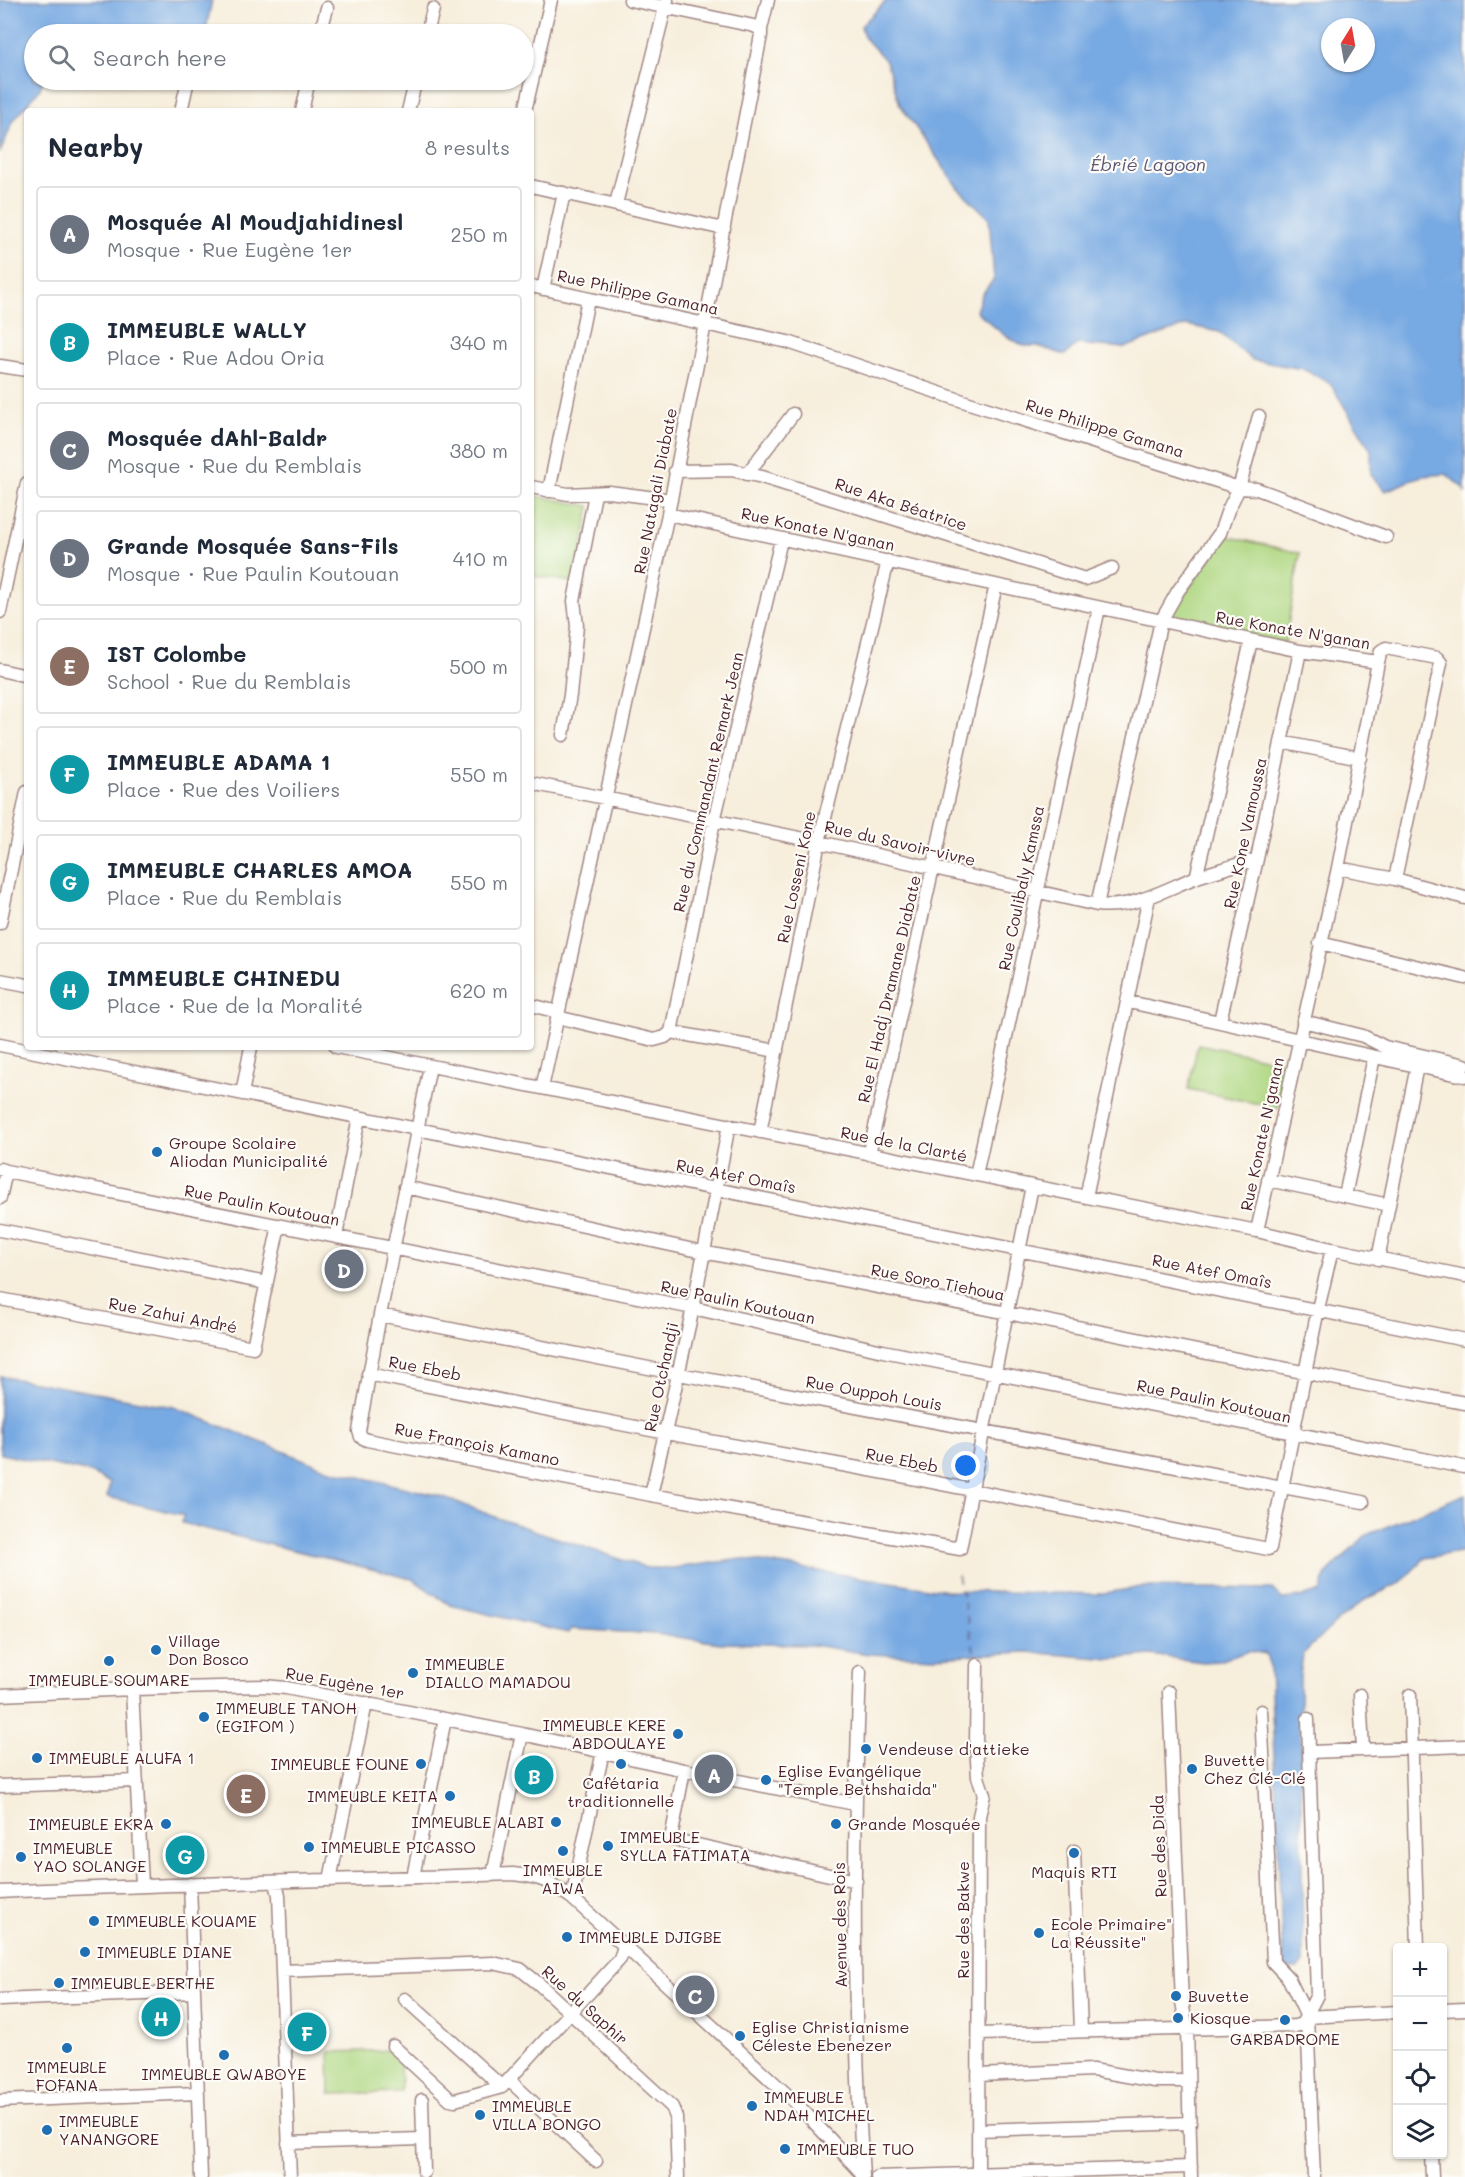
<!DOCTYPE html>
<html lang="en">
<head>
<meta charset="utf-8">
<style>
  body { margin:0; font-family:Mali,sans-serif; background:#f6f6f7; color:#1f2937 }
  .controls { position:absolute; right:18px; bottom:18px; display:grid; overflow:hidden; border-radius:6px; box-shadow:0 2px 4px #0004 }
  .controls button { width:54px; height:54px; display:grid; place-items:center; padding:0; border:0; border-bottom:2px solid #e0e1e3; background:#fff; color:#1f2937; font:30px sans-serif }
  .compass { position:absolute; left:1321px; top:18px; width:54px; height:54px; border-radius:50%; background:#fff; box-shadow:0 2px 4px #0004; rotate:11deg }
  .you { position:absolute; left:966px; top:1466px; width:21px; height:21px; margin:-15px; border:4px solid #fff; border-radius:50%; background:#1a73e8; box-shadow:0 0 0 9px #1a73e833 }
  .badge { display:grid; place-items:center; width:39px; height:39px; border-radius:50%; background:#ea580c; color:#fff; font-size:20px; font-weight:700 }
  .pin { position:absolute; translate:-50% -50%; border:3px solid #fff; box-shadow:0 2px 6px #0006 }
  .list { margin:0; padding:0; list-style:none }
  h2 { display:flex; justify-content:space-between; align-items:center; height:78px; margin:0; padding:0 24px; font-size:26px }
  h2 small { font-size:20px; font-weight:400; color:#747a83 }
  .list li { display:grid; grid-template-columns:39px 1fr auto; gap:18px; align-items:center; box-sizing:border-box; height:96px; margin:0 12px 12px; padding:0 12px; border:2px solid #e0e1e3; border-radius:6px }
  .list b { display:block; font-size:22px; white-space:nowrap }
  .list p { margin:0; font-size:20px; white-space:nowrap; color:#747a83 }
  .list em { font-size:20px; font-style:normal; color:#747a83 }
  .icon { flex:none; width:33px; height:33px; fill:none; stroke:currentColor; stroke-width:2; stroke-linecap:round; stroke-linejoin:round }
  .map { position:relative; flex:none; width:1465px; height:2177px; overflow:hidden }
  .search { position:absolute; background:#fff; box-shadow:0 2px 4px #0004; left:24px; top:24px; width:510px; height:66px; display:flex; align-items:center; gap:15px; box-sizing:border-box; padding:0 21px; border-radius:33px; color:#747a83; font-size:22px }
  .panel { position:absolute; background:#fff; box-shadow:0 2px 4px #0004; left:24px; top:108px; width:510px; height:942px; border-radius:6px }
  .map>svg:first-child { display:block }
  .green { fill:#afd781; stroke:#7c7b56; stroke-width:1.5 }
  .water { fill:#77a9e2; stroke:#606486; stroke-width:1.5; fill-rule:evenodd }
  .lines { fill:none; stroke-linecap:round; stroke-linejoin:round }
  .ferry { stroke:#5c5674; stroke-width:1.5; stroke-dasharray:8 6; stroke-linecap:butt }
  .minor-casing { stroke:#a08684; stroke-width:15 }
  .minor { stroke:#fff; stroke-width:12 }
  .poi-dot { fill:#1f6fb2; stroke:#fdfcf7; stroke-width:2 }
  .labels { text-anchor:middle; stroke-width:4.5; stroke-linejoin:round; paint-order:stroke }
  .street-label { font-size:16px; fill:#4a1f2b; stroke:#fdfcf7 }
  .poi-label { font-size:16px; fill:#4a1f2b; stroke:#fdfcf7; text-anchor:start }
  .water-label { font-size:18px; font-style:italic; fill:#5c5674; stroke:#fdfcf7 }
</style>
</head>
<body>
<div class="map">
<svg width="1465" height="2177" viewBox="0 0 1465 2177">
  <rect width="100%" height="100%" fill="#fdfcf7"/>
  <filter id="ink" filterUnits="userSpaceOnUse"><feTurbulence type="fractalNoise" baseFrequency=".0167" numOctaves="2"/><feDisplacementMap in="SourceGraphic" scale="12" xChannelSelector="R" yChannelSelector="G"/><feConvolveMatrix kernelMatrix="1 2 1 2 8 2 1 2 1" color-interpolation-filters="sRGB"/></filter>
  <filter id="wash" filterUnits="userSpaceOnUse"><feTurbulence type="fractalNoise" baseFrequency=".008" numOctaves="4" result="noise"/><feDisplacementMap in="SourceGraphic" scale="24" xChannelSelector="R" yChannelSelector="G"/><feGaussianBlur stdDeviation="1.35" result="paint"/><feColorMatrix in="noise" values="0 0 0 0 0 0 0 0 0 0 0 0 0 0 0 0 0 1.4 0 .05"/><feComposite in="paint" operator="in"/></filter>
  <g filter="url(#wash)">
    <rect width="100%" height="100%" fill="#f7eedc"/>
    <path class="green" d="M531,495L590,506L576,583L531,575Z
      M1226,536L1300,553L1285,643L1168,617Z
      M1198,1044L1288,1063L1278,1108L1188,1089Z
      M400,2050L401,2092L330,2094L329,2052Z"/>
    <path class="water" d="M0,0H212L206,30L188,33L57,22L53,34H34V80H43L40,89L13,121L0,153Z
      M887,0H1465V493L1464,489L1446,474L1422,476L1385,491L1371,475V450L1330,383L1303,369L1252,360L1219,332L1187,325L1124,348L1077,344L1065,355L1037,346H1024L1004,335L976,311L982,294L994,279L989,218L958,188L900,105L886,61L864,37L861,26ZM1330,27H1366V63H1330Z
      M0,1376L174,1407L327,1469L444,1497L503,1520L647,1568H673L742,1559L948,1591L1099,1594L1141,1587L1272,1589L1282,1599L1302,1597L1321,1591L1325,1576L1364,1536L1465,1494V1551L1425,1558L1400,1583L1365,1600L1336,1622L1303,1654L1300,1676L1303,1963L1298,1969H1289L1283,1964L1270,1667L1266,1654L1249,1651L1219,1661L1203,1662L1150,1655L1112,1659L1027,1652L934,1657L869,1654L813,1645L720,1643L656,1634L572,1629L568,1633L450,1605L412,1579L182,1523L183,1515L107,1497L110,1483L88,1472L0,1454Z"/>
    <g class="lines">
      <path class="ferry" d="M958,1575L976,1660"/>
    </g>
  </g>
  <g filter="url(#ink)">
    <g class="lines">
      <g class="minor-casing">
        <path id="minor" d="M761,29L768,0
          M320,34L327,8
          M427,34L433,9
          M181,111L188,80
          M302,111L309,80
          M408,111L416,80
          M525,111L551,0
          M531,186L724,229
          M616,204L667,0
          M531,286L788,342L966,402L1239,488L1228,510L1220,533L1178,591L1161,621L1097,905
          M543,289L564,193
          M0,366L27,370
          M1259,416L1239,488L1257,489L1386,537
          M675,471L732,470L762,477L1085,579L1112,568
          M747,474L793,414
          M531,487L568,494L609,492L671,500
          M549,491L588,299
          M668,514L1300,651L1378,662L1338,868L1257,1231
          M0,612L27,483
          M1378,662L1381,651L1386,648L1437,658L1441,663L1395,879
          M0,670L27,676
          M563,735L570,695L577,626L574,601L595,494
          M1281,742L1360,758
          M531,783L819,842L1097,905C1132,909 1162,891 1194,878C1215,871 1236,865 1257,859
          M1338,868L1395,879L1465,898
          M1196,878L1251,641
          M0,923L27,792
          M1320,943L1465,978
          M0,980L27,985
          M1129,1002C1241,1026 1352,1053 1465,1076
          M531,1005L558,1012
          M557,1017L654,1040L665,1037L671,1032L777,1051
          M1220,1021L1257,859L1300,651
          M1303,1021L1363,1036L1385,1047L1465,1065
          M671,1032L714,821L781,540
          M0,1045L1465,1340
          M336,1047L1257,1231L1332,1249L1465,1276
          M430,1066L380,1315L359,1431L361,1437L367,1440L651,1495L960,1549L1032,1186
          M542,1088L668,514L761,35V29L754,26L630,0
          M242,1094L251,1047
          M760,1132L819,842L888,561
          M869,1154L996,585
          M0,1169L6,1171L0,1198
          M6,1171L693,1308L883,1351L1463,1467
          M976,1175L1099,608
          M1268,1180L1389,1205
          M405,1187L703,1252L1382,1388L1465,1403
          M1345,1196L1374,1057
          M1086,1197L1149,897
          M0,1230L266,1283
          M336,1236L359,1117
          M1378,1259L1417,1066
          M0,1299L253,1347L279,1225
          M380,1315L679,1374L1363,1502
          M368,1374L666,1433L897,1475L1268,1549L1270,1548L1318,1309L1332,1249
          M651,1495L693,1308L729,1125
          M977,1665L976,1743L978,1777L984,1795L979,1816L978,2177
          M860,1672C853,1840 852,2008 863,2176
          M132,1689L142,1885
          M1169,1692L1182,2002L1187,2029L1191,2177
          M0,1695L132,1689L264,1686L286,1688L522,1734L684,1770L855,1804
          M1360,1695L1363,1750
          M1410,1695L1418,1948
          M1261,1711L1273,1962L1289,1979L1307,2017L1314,2177
          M1310,1752L1465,1746
          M684,1770L671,1839L856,1881
          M0,1786L137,1781
          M1074,1851L1081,2030
          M493,1875L522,1734
          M413,1877L445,1719
          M330,1880L366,1703
          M276,1883L279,1895L290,2177
          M190,1884L201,2177
          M0,1892C171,1884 342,1880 513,1874C542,1877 548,1881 572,1898L794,2101L858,2169L863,2177
          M572,1898L603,1751
          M282,1971L493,1963L520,1969L539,1984L672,2107L676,2117L678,2177
          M405,1999L502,2087
          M0,2000L194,1992
          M1442,2010L1465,2009
          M1307,2017L1398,2012
          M979,2034L1295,2026L1302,2024L1317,1995L1308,1719
          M393,2046L450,2099L455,2100L502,2087L620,1959L624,1946
          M978,2075L1093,2070L1155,2081H1188
          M509,2080L596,2161
          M422,2100L424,2172
          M0,2101L198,2093
          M978,2130L1190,2123
          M288,2143L422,2139
          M1431,2154L1432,2177
          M877,2177L1191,2167"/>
      </g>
      <use href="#minor" class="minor"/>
    </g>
  </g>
  <g class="poi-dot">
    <circle cx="157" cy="1152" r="6"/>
    <circle cx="156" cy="1650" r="6"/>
    <circle cx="109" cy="1661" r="6"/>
    <circle cx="413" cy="1673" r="6"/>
    <circle cx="204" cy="1717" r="6"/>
    <circle cx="678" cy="1734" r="6"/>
    <circle cx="866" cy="1749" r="6"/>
    <circle cx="37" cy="1758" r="6"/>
    <circle cx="421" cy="1764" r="6"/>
    <circle cx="621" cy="1764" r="6"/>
    <circle cx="1192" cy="1769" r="6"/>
    <circle cx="766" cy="1780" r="6"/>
    <circle cx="450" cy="1796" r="6"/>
    <circle cx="556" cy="1822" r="6"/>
    <circle cx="166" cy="1824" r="6"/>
    <circle cx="836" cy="1824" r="6"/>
    <circle cx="608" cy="1846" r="6"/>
    <circle cx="309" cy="1847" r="6"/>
    <circle cx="563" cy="1851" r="6"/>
    <circle cx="1074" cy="1853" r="6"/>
    <circle cx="21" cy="1857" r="6"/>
    <circle cx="94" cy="1921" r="6"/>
    <circle cx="1039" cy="1933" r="6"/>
    <circle cx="567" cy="1937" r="6"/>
    <circle cx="85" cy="1952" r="6"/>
    <circle cx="59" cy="1983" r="6"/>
    <circle cx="1176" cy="1996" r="6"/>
    <circle cx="1178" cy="2018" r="6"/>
    <circle cx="1285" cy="2020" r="6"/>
    <circle cx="740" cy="2036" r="6"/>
    <circle cx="67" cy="2048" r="6"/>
    <circle cx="224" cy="2055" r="6"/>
    <circle cx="752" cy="2106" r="6"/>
    <circle cx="480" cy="2115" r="6"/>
    <circle cx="47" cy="2130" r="6"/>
    <circle cx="785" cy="2149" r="6"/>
  </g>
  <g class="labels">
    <g class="street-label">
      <text transform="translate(638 292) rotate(12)" y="6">Rue Philippe Gamana</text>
      <text transform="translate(1105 428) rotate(17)" y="6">Rue Philippe Gamana</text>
      <text transform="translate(655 491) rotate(-79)" y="6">Rue Natagali Diabate</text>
      <text transform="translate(901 504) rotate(18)" y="6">Rue Aka Béatrice</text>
      <text transform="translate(818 529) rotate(12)" y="6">Rue Konate N'ganan</text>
      <text transform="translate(1293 630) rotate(10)" y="6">Rue Konate N'ganan</text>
      <text transform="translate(708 782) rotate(-77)" y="6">Rue du Commandant Remark Jean</text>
      <text transform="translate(1245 833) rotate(-78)" y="6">Rue Kone Vamoussa</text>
      <text transform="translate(900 843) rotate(13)" y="6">Rue du Savoir-vivre</text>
      <text transform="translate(796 877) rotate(-78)" y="6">Rue Losseni Kone</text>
      <text transform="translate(1021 888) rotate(-78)" y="6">Rue Coulibaly Kamssa</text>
      <text transform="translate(889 989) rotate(-77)" y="6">Rue El Hadj Dramane Diabate</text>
      <text transform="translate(1262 1134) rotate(-78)" y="6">Rue Konate N'ganan</text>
      <text transform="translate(904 1144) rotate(11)" y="6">Rue de la Clarté</text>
      <text transform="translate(736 1176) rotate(11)" y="6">Rue Atef Omaîs</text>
      <text transform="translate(262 1205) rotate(11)" y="6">Rue Paulin Koutouan</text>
      <text transform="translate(1212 1271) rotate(11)" y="6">Rue Atef Omaîs</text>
      <text transform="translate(938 1282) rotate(11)" y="6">Rue Soro Tiehoua</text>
      <text transform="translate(738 1302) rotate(12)" y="6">Rue Paulin Koutouan</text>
      <text transform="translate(173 1315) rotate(11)" y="6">Rue Zahui André</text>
      <text transform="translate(425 1368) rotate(11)" y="6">Rue Ebeb</text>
      <text transform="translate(661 1377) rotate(-78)" y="6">Rue Otchandji</text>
      <text transform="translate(874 1393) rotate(10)" y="6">Rue Ouppoh Louis</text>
      <text transform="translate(1214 1401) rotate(12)" y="6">Rue Paulin Koutouan</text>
      <text transform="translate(477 1444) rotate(11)" y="6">Rue François Kamano</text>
      <text transform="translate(902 1460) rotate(11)" y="6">Rue Ebeb</text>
      <text transform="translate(345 1683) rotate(10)" y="6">Rue Eugène 1er</text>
      <text transform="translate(1159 1846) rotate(-92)" y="6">Rue des Dida</text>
      <text transform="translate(963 1920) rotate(-90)" y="6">Rue des Bakwe</text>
      <text transform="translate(840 1925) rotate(-91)" y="6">Avenue des Rois</text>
      <text transform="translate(585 2005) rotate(42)" y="6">Rue du Saphir</text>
    </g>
    <g class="poi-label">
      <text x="169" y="1149">Groupe Scolaire<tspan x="169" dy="18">Aliodan Municipalité</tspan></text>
      <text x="168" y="1647">Village<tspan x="168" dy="18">Don Bosco</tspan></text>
      <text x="425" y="1670">IMMEUBLE<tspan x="425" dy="18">DIALLO MAMADOU</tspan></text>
      <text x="109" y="1686" text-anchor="middle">IMMEUBLE SOUMARE</text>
      <text x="216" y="1714">IMMEUBLE TANOH<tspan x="216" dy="18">(EGIFOM )</tspan></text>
      <text x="666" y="1731" text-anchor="end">IMMEUBLE KERE<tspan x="666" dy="18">ABDOULAYE</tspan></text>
      <text x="878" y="1755">Vendeuse d'attieke</text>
      <text x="49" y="1764">IMMEUBLE ALUFA 1</text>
      <text x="1204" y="1766">Buvette<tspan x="1204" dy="18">Chez Clé-Clé</tspan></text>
      <text x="409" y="1770" text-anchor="end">IMMEUBLE FOUNE</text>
      <text x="778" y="1777">Eglise Evangélique<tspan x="778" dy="18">"Temple Bethshaida"</tspan></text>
      <text x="621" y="1789" text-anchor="middle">Cafétaria<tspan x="621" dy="18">traditionnelle</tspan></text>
      <text x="438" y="1802" text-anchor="end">IMMEUBLE KEITA</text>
      <text x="544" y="1828" text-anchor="end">IMMEUBLE ALABI</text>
      <text x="154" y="1830" text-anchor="end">IMMEUBLE EKRA</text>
      <text x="848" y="1830">Grande Mosquée</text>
      <text x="620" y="1843">IMMEUBLE<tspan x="620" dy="18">SYLLA FATIMATA</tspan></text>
      <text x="321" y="1853">IMMEUBLE PICASSO</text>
      <text x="33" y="1854">IMMEUBLE<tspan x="33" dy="18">YAO SOLANGE</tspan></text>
      <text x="563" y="1876" text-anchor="middle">IMMEUBLE<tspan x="563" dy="18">AIWA</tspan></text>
      <text x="1074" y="1878" text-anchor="middle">Maquis RTI</text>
      <text x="106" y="1927">IMMEUBLE KOUAME</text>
      <text x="1051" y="1930">Ecole Primaire"<tspan x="1051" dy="18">La Réussite"</tspan></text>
      <text x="579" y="1943">IMMEUBLE DJIGBE</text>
      <text x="97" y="1958">IMMEUBLE DIANE</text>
      <text x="71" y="1989">IMMEUBLE BERTHE</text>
      <text x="1188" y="2002">Buvette</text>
      <text x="1190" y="2024">Kiosque</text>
      <text x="752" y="2033">Eglise Christianisme<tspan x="752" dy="18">Céleste Ebenezer</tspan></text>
      <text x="1285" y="2045" text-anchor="middle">GARBADROME</text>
      <text x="67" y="2073" text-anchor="middle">IMMEUBLE<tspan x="67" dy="18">FOFANA</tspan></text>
      <text x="224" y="2080" text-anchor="middle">IMMEUBLE QWABOYE</text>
      <text x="764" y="2103">IMMEUBLE<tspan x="764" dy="18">NDAH MICHEL</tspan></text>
      <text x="492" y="2112">IMMEUBLE<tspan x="492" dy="18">VILLA BONGO</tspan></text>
      <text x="59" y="2127">IMMEUBLE<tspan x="59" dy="18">YANANGORE</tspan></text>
      <text x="797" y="2155">IMMEUBLE TUO</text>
    </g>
    <g class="water-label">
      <text x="1148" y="171">Ébrié Lagoon</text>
    </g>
  </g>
</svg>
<div class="controls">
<button>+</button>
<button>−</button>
<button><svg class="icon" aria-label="locate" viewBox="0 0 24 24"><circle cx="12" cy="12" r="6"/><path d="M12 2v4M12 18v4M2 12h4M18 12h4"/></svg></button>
<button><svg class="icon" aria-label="layers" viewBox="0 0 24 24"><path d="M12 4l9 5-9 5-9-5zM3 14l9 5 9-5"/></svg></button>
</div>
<svg class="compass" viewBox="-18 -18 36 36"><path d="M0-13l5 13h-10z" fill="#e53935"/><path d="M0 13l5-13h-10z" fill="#747a83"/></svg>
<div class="you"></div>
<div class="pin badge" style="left:714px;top:1774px;background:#6b7280">A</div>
<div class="pin badge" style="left:534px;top:1775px;background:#0f9aa8">B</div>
<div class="pin badge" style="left:695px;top:1995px;background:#6b7280">C</div>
<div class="pin badge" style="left:344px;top:1269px;background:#6b7280">D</div>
<div class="pin badge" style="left:246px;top:1794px;background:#8d6e63">E</div>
<div class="pin badge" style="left:307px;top:2032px;background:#0f9aa8">F</div>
<div class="pin badge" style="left:185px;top:1855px;background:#0f9aa8">G</div>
<div class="pin badge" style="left:161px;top:2017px;background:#0f9aa8">H</div>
<div class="search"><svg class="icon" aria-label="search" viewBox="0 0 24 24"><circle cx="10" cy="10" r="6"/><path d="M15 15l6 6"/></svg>Search here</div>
<section class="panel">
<h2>Nearby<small>8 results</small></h2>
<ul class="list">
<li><span class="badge" style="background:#6b7280">A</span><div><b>Mosquée Al Moudjahidinesl</b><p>Mosque · Rue Eugène 1er</p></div><em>250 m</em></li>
<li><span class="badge" style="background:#0f9aa8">B</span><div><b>IMMEUBLE WALLY</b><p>Place · Rue Adou Oria</p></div><em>340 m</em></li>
<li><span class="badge" style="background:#6b7280">C</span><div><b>Mosquée dAhl-Baldr</b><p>Mosque · Rue du Remblais</p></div><em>380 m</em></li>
<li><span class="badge" style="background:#6b7280">D</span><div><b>Grande Mosquée Sans-Fils</b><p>Mosque · Rue Paulin Koutouan</p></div><em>410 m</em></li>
<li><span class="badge" style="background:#8d6e63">E</span><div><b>IST Colombe</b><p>School · Rue du Remblais</p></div><em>500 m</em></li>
<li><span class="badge" style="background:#0f9aa8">F</span><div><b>IMMEUBLE ADAMA 1</b><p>Place · Rue des Voiliers</p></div><em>550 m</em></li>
<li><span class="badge" style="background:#0f9aa8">G</span><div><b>IMMEUBLE CHARLES AMOA</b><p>Place · Rue du Remblais</p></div><em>550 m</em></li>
<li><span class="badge" style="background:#0f9aa8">H</span><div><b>IMMEUBLE CHINEDU</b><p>Place · Rue de la Moralité</p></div><em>620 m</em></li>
</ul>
</section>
</div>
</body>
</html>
